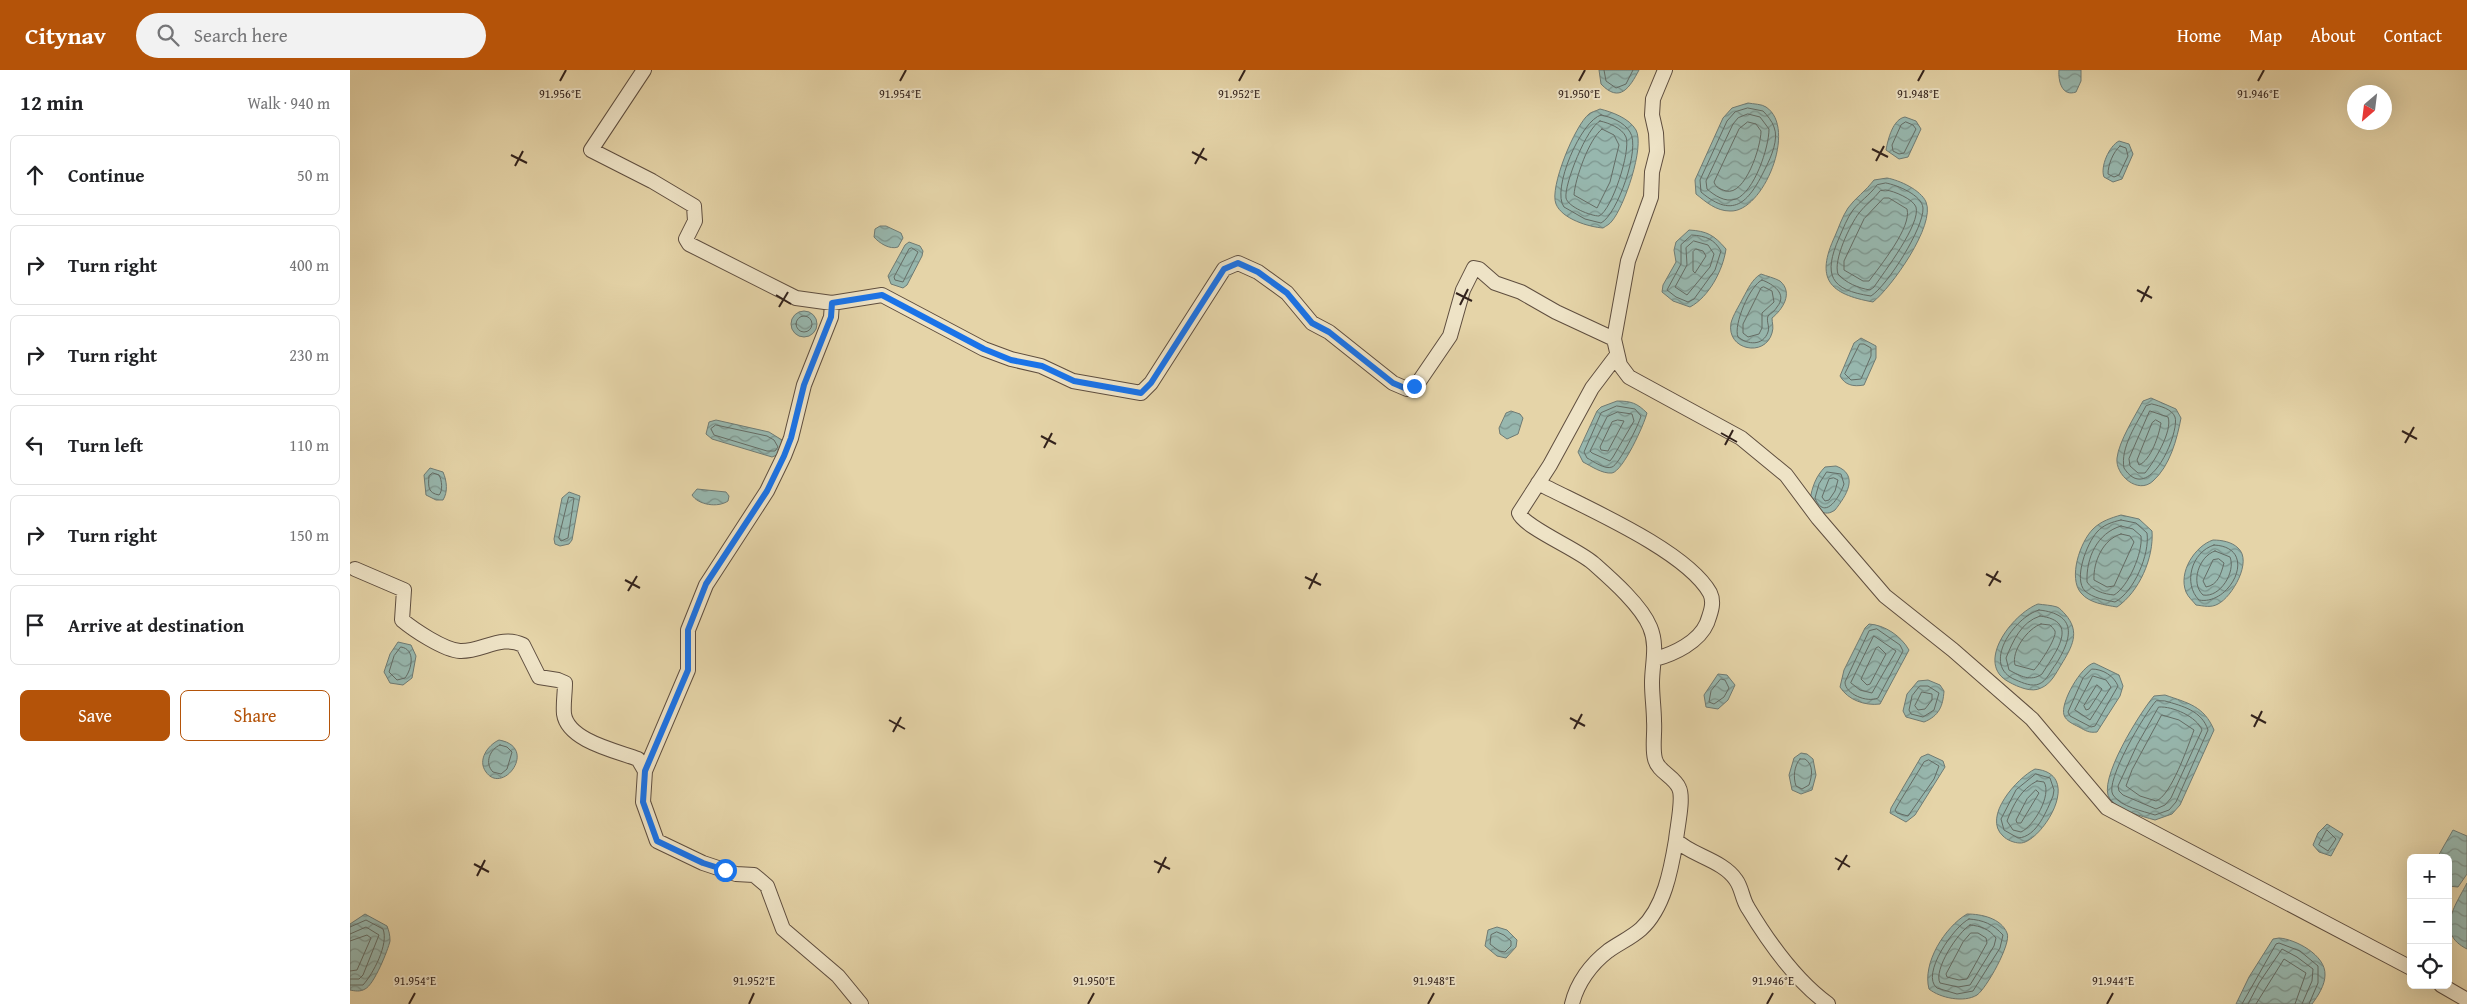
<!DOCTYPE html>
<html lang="en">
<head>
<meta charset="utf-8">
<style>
  body { margin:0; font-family:"Gentium Book Plus",serif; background:#f2f2f2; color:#202124 }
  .controls { position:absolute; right:15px; bottom:15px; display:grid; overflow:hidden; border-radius:8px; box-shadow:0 5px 20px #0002 }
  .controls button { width:45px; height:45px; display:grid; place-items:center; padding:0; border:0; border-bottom:1px solid #e0e0e0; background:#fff; color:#202124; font:25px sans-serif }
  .compass { position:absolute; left:1997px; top:15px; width:45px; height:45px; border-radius:50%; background:#fff; box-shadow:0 5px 20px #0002; rotate:208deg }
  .stop { position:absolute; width:15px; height:15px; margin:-11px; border:4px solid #1a73e8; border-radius:50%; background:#fff }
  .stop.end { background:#1a73e8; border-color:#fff; box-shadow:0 1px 5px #0008 }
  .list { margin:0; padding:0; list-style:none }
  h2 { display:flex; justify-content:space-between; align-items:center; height:65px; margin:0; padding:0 20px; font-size:21px }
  h2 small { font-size:16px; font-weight:400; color:#757577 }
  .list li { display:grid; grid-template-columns:32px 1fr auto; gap:15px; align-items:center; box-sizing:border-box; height:80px; margin:0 10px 10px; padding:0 10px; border:1px solid #e0e0e0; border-radius:8px }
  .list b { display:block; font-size:19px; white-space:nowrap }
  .list em { font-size:16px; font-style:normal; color:#757577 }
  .actions { display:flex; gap:10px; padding:15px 20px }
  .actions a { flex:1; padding:11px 0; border:1px solid #b45309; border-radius:8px; text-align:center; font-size:18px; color:#b45309 }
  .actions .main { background:#b45309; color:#fff }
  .icon { flex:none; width:28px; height:28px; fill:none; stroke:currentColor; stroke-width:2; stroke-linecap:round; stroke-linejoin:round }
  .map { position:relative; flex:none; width:2117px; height:934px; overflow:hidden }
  header { display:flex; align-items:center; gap:30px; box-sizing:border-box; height:70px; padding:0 25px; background:#b45309; color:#fff }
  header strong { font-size:24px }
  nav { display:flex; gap:28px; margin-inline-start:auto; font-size:18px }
  .search { width:350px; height:45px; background:#f2f2f2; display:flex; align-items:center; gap:12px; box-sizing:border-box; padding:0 18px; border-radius:28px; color:#757577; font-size:19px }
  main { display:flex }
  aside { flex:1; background:#fff }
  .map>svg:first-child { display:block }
  .water { fill:url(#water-waves); stroke:#6f7b74 }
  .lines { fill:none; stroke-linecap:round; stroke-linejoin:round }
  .shore { stroke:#646c65; stroke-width:1 }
  .minor-casing { stroke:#5f4e3f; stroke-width:16 }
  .minor { stroke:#eee3c6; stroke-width:14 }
  .route { stroke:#1a73e8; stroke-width:6 }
  .ticks { fill:none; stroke:#32221c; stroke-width:2 }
  .ticks-label { font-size:12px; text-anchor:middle; fill:#32221c; stroke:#eee3c6; stroke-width:4; stroke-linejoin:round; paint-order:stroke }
</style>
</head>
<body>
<header>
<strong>Citynav</strong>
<div class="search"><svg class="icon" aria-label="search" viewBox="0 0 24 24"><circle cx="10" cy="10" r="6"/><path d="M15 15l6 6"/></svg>Search here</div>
<nav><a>Home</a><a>Map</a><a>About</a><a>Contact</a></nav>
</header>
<main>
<aside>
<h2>12 min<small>Walk · 940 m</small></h2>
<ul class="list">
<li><svg class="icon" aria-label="ahead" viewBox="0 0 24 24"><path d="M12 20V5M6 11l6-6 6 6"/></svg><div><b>Continue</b></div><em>50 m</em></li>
<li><svg class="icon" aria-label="right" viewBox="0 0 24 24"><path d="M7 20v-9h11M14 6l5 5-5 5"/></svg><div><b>Turn right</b></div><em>400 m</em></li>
<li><svg class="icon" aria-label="right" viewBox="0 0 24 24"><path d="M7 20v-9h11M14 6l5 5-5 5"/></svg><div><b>Turn right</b></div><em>230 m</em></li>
<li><svg class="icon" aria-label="left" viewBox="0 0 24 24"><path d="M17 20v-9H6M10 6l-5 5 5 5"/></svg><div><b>Turn left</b></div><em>110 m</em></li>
<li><svg class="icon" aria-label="right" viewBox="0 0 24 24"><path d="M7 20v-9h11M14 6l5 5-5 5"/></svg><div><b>Turn right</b></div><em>150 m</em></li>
<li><svg class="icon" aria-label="arrive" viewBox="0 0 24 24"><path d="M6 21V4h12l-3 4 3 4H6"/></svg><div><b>Arrive at destination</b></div></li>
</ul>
<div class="actions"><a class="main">Save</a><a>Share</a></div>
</aside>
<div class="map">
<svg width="2117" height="934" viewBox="0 0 2117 934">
  <defs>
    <pattern id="water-waves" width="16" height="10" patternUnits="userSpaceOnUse" patternTransform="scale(1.25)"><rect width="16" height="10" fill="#97b7ae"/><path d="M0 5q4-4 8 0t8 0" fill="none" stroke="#7c948d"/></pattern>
  </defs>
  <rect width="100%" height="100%" fill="#e5d4a8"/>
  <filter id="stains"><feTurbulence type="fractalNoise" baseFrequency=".004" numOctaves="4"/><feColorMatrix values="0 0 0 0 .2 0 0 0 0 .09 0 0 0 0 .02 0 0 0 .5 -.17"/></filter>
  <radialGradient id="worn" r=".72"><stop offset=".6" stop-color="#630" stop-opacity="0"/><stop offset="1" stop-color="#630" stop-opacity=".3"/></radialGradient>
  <path class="water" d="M1249,0H1289C1280,17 1270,34 1251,14Z
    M1709,0H1731V11L1726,22C1712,27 1708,11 1709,0Z
    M1398,33C1403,34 1412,34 1416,37C1448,58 1413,143 1380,141C1366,141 1356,132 1346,124L1345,110L1373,48L1382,38Z
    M1250,39C1262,42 1279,48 1286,60C1295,77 1274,137 1262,151C1260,154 1256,156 1253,158C1239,157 1212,149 1206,134C1199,118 1225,55 1239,44C1241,42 1246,41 1250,39Z
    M1555,47L1566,51L1571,59L1558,87L1549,89L1536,80C1538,69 1543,49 1555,47Z
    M1769,71L1779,74L1783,84L1772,109L1763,112L1754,107C1750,97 1759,76 1769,71Z
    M1537,108C1549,110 1571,120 1576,132C1586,155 1541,218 1523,232C1479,224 1465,209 1485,166C1489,157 1492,147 1498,138C1505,128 1516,121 1524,110Z
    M530,156H536L551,163L553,168L548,177C540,180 529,173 524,167L525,159Z
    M1339,160C1357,161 1364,165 1376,179C1373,200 1359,227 1340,237L1323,231L1312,222L1313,215L1326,192L1324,180L1326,172Z
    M559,172L570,176L573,181L572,186L557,215L553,218L541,214L538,206L555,175Z
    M1411,204C1416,206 1425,208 1430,211C1444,223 1432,240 1422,248C1422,253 1424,257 1422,263C1415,288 1376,280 1381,253C1383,245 1389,236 1393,228C1398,219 1402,209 1411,204Z
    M441 254a13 13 0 1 1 26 0a13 13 0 1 1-26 0Z
    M1511,268L1526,276V288L1514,315C1503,317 1495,315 1490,306L1504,273Z
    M1801,328L1826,339L1831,348C1827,369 1820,396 1803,411C1788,425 1765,405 1767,388C1769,371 1785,346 1793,331Z
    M1267,331C1281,331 1287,333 1297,343C1294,355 1273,401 1262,403C1252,404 1241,396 1233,392L1228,382L1247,341L1251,337Z
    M1161,341L1170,344L1173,348L1168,364L1157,369L1150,364L1149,358L1156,343Z
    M366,350L419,362L432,370L434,376L427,385L422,387L362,369L356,364L359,352Z
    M1486,396C1510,405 1496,426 1485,440C1474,448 1467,439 1460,430C1462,417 1466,406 1475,397Z
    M80,398L93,402C97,411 98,422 93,430H86L76,425L74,405Z
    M347,419L376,422L379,426L378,431C368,438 348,435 342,425Z
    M219,422L230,426L222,470L219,474L210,476L205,474L204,469L212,428Z
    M1771,445L1789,449L1802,461C1804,488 1789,522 1767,537C1755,535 1739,533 1731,523C1718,508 1730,472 1743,459C1751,451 1761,448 1771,445Z
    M1863,470C1872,470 1882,472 1888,478C1903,491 1882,527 1868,534C1861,538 1854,536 1846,535C1843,531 1838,527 1836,522C1828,502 1845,476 1863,470Z
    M1688,534C1694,535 1701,535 1707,537C1710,538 1713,542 1715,544C1731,562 1722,577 1711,595C1706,603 1701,614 1691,618C1682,623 1668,617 1659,612C1624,594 1662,544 1688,534Z
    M1519,554C1535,555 1551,566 1559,580L1530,634C1515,636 1498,630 1490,617L1494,600L1515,558Z
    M48,572L61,575L66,586L62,608L53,615L40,613L34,602L40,584Z
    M1744,593L1769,605L1773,616L1770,626L1747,662C1739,663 1736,661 1729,657C1723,654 1716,651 1714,645C1710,633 1731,596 1744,593Z
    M1368,604L1377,605L1385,615L1378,630L1368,639L1356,637L1354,625Z
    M1578,610L1590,615L1594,621C1593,636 1589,646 1574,652L1556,647L1553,641L1557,624L1568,611Z
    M1815,625C1838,633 1854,636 1864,660L1830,735L1822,744L1805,750C1791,746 1770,741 1760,729C1746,712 1791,641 1804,626Z
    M149,670C189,677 153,726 136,702C127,690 138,675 149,670Z
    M1451,683L1457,684L1463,689L1466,705L1462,720L1451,724L1442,720L1439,705L1444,688Z
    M1578,684L1593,691L1595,697L1565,745L1556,752L1540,743L1541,738L1571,687Z
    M1685,699C1736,704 1690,774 1670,773C1664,773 1657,770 1653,766C1632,747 1667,708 1685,699Z
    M1977,754L1993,764L1981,786L1969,782L1963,775L1968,763Z
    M2103,760L2117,766V804L2108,817L2098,816V788H2087Z
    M2117,813V879C2085,863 2105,836 2117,813Z
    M15,844L37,856C39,861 40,865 40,871C38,880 24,915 15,919C10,922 5,921 0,920V854Z
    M1617,844C1631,844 1651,848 1657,863C1662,873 1636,919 1627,925C1614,933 1590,928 1579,919C1572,893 1595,857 1617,844Z
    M1147,857L1157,860L1167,870L1166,877L1156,888L1147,886L1135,876L1138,860Z
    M1929,868C1945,869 1976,885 1975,905C1975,915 1968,926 1962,934H1886L1899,907L1923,869Z"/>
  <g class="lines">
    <path class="shore" d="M1254,0L1256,11L1266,18L1276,14L1283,0
      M1398,38L1413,41C1417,45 1422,51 1424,57C1429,69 1421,87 1416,97C1400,130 1385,151 1351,122L1350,110L1377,51L1385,42Z
      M1398,44L1410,47L1419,59C1419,78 1404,122 1386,129C1375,133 1364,125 1357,119L1356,111L1383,54L1388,48Z
      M1251,45C1261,47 1274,52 1280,62C1291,78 1267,145 1251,153L1235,149L1214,137C1201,120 1231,50 1251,45Z
      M1250,51C1259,53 1272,58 1276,67C1281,81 1262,140 1249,146C1241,146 1218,137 1216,128C1214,114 1237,57 1250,51Z
      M1398,52L1406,54L1411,61C1411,77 1395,126 1376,121C1370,119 1366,118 1364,112L1389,59Z
      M1556,52L1563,55L1566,59L1554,83L1549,84L1543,81L1542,75L1551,55Z
      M1252,59L1264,65L1269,75L1260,112L1247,138L1224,125C1225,109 1239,69 1252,59Z
      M1770,76L1776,78L1778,86L1769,105L1764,107L1758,104C1758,95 1763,82 1770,76Z
      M1536,113C1547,115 1572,125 1573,138C1574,158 1537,216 1521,226C1480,220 1473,205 1489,168C1493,159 1497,148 1503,140C1510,131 1519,126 1527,115Z
      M1536,120C1544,121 1563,129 1566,137C1571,154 1534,202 1524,217L1520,220C1508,218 1496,213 1488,204C1483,190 1500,155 1509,143C1515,135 1524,129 1530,121Z
      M1534,128H1539L1557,139C1562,157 1530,196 1519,211H1513L1494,200V191L1514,149Z
      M1342,165C1356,166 1364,169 1371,181L1365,200L1344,229L1338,232L1326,227L1317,220L1331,194V175Z
      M1344,171L1358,175L1364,184L1360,197L1337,225L1325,217L1337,195L1336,178Z
      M562,178L568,182L553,212L545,210L544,207L559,179Z
      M1346,179L1353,181L1356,186L1345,203L1343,201V182Z
      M1412,210C1423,214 1438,224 1427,237C1425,241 1421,243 1418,246C1416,252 1420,256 1418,262C1413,276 1398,275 1388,267C1383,255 1400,215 1412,210Z
      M1414,217L1422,221L1424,232L1412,243V258L1409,264L1398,267L1393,263V254L1411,218Z
      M446 254a8 8 0 1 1 16 0a8 8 0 1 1-16 0Z
      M1510,274H1514L1521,278V286L1511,309L1501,310L1495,304Z
      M1802,334C1810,336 1822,339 1825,347C1830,362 1799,437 1774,398C1770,378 1787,353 1796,336Z
      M1267,336L1285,339L1291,346C1289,354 1269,395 1262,397C1255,400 1243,391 1237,388L1234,382L1251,343Z
      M1800,341L1818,347C1823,361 1804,392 1795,403H1788L1780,396L1779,389Z
      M1268,342L1282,344L1284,351L1263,387L1260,391L1242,383L1240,381L1257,347Z
      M1268,350L1274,351L1258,381L1251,380L1250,377L1262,352Z
      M1806,350L1811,353C1809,365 1801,390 1789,395L1787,390L1802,353Z
      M366,355L417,366L424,370L428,377L425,381H417L364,365L361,359Z
      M1477,402L1491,404L1494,414C1490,426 1475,452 1465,428L1469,414Z
      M83,403L89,405C92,410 93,421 89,425C78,423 78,417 79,406Z
      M1484,408L1488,410L1485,421L1479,430L1475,431L1472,427L1479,409Z
      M219,427L224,428L218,468L211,471L209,468Z
      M1771,450L1786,453L1797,463C1800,484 1784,522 1765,532C1755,530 1743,528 1735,521C1723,509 1737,473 1747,462C1753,455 1762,452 1771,450Z
      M1771,456L1783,459L1791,466C1793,483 1778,517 1764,525C1754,524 1743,521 1737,512C1736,488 1747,463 1771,456Z
      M1771,464L1780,466L1784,472L1764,516L1757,517L1744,510C1743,492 1753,469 1771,464Z
      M1864,475C1910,477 1881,536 1849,530C1833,514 1841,482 1864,475Z
      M1865,481L1880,487C1886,502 1870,528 1853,525C1840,513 1849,486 1865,481Z
      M1869,489L1874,493C1871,504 1868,515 1856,517L1853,511L1863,490Z
      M1689,540C1727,544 1723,567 1706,594C1701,600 1697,611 1689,614C1682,617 1673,613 1666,610C1630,596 1664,547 1689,540Z
      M1690,546C1731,551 1705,583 1692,604C1681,612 1670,606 1659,600L1656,588C1663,571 1671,552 1690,546Z
      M1691,554L1700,555C1701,556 1704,559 1705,561C1707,568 1689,595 1684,600L1665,595C1661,581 1678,558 1691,554Z
      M1527,559L1550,575L1553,581L1528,628C1517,633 1495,624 1495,612L1519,561Z
      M1524,566L1546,581L1522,623L1510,620L1501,613Z
      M51,577C66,579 62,599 55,608L47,610L39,602L44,586Z
      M1529,577L1536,584L1520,614L1517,615L1511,609L1526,578Z
      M1742,599C1753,599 1764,606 1768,616L1745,656L1741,657L1720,646L1718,642L1733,608Z
      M1743,606L1756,610L1761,617L1740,650L1725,640Z
      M1371,609L1375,610L1379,618L1374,627L1364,634L1359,632L1361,621Z
      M1747,615L1752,619L1739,639L1736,640L1734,636Z
      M1570,616H1578L1589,623L1584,640L1573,647L1561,644L1559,640L1562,626Z
      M1572,622L1582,624V630L1575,639L1568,640L1565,636Z
      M1815,631C1833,636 1852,641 1858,660L1826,732L1819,740L1805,745C1793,741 1771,737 1763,725C1754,712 1795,643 1806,631Z
      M1809,637C1823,636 1847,647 1852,660L1821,728L1815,735L1806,739L1773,725L1769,721L1768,716L1787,675Z
      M1812,645L1829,650L1844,660C1838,676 1821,726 1806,731L1790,726L1776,716L1782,700Z
      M150,675L157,677L162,682L157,699L151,704L143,702C134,693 140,679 150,675Z
      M1450,689H1455C1464,695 1462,706 1459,715L1452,719L1446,716C1443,707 1444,696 1450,689Z
      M1579,690L1589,696L1584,709L1558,746L1547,743L1545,740L1549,733L1574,692Z
      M1686,704L1700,708L1704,720L1703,726C1697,740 1687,767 1668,768L1654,760L1651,749L1666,720Z
      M1687,711L1694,712C1702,725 1684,756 1671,762L1663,760L1657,751C1663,735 1671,719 1687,711Z
      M1686,720L1689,723L1671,753H1667L1666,750L1677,729Z
      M1977,760L1986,769L1978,781L1969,775Z
      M1619,849C1633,850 1643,854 1653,865L1650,878L1623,921L1607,924L1587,918C1570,905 1604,856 1619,849Z
      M1620,855C1631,856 1639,859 1646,868L1644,876L1620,915L1608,917L1590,913C1583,900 1608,862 1620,855Z
      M0,857L16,850L33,859C39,874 23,904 13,915H0
      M1147,862L1154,865L1161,871V876L1155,882L1149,881L1140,874L1141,865Z
      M1621,863H1628L1636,868L1637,873L1617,909L1609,910L1597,907L1596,904L1613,872Z
      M0,864L16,857L29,865L13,905L9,909H0
      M0,871L17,865L21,868L7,900L0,901
      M1892,934L1926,874L1929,873L1950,881L1968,896V913L1959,934
      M1898,934L1909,913L1932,879L1947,887L1963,899L1962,911L1952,934
      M1906,934L1934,889L1956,903L1945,934"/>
    <g class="minor-casing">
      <path id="minor" d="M294,0L241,80L302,111L344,136L345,151L336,169L339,174L446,228L482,233L532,225L634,279L661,289L691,296L723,311L791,323L801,313L874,199L888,193L908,202L937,223L962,253L979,262L1043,313L1057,319L1070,310L1100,266L1113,220L1124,198L1129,199L1145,213L1171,222L1206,242L1264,269
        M1315,0L1303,29L1302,45L1306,63L1307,82L1302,102L1301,127L1278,191L1264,269L1270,295L1279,307L1391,368L1436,405L1468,448L1535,526L1603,580L1682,649L1757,738L2061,898
        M482,233L481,247L454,315L441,368L434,386L417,421L356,515L338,560V600L295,701L293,732L307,771L353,793L386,804L404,805L417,816L433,859L488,906L511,934
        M1267,285L1242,318L1200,395L1169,443C1174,457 1227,479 1243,493C1261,509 1291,535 1300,557C1308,576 1302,594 1302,613C1302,626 1304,639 1304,651C1305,663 1302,678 1305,689C1308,702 1324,706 1329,718C1334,728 1327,758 1326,770C1340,785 1373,790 1386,810C1392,818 1392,829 1398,838C1419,873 1445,910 1478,934
        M1188,413C1232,436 1336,480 1360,523C1365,533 1360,544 1357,553C1349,572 1324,584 1305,589
        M5,499L54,520L52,550C64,560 94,580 110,581C132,582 151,564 173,575L189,607L208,610L215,613C215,623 213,634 214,644C218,671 267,681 288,689L295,701
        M2091,915L2117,930
        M1222,934C1227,913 1241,894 1258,881C1269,873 1281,868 1291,859C1314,838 1321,800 1326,770"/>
    </g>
    <use href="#minor" class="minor"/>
  </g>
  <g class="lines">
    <path class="route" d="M375,800L353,793L307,771L293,732L295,701L338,600V560L356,514L417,421L434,386L441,368L454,315L481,247L482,233L532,225L634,279L661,290L692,296L724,311L791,323L801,313L874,199L888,193L908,202L937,223L962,253L979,262L1043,313L1057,319L1064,316"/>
  </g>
  <path class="ticks" d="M210,11L216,0M550,11L556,0M889,11L895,0M1229,11L1235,0M1568,11L1574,0M1908,11L1914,0M1522,79L1538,87M842,82L857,90M161,85L177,93M1526,91L1534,76M845,94L854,78M165,96L173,81M1787,220L1802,228M1106,223L1122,231M426,225L441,234M1791,232L1799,216M1110,235L1118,219M429,237L438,222M2052,361L2067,369M1371,363L1387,372M691,366L706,374M2055,373L2064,357M1375,375L1383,360M694,378L702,363M1636,504L1651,512M955,507L971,515M275,510L290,518M1639,516L1648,501M959,519L967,503M278,521L287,506M1901,645L1916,653M1220,648L1235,656M539,650L555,659M1904,657L1912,641M1224,659L1232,644M543,662L551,647M1485,788L1500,797M804,791L820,799M124,794L139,802M1488,800L1497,785M808,803L816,787M127,806L135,790M59,934L65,923M399,934L404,923M738,934L744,923M1078,934L1084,923M1417,934L1423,923M1757,934L1763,923"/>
  <g class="ticks-label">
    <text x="210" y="28">91.956°E</text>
    <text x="550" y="28">91.954°E</text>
    <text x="889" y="28">91.952°E</text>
    <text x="1229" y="28">91.950°E</text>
    <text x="1568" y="28">91.948°E</text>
    <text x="1908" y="28">91.946°E</text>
    <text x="65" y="915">91.954°E</text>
    <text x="404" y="915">91.952°E</text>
    <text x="744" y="915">91.950°E</text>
    <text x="1084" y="915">91.948°E</text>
    <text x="1423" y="915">91.946°E</text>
    <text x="1763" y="915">91.944°E</text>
  </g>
  <rect width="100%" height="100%" filter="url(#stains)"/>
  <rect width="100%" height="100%" fill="url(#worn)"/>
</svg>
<div class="controls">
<button>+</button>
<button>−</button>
<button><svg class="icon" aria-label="locate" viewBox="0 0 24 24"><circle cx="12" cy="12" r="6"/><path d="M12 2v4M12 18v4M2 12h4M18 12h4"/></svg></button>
</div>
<svg class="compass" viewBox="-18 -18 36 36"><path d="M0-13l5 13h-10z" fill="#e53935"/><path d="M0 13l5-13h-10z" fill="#757577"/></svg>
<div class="stop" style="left:375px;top:800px"></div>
<div class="stop end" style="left:1064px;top:316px"></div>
</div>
</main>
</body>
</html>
